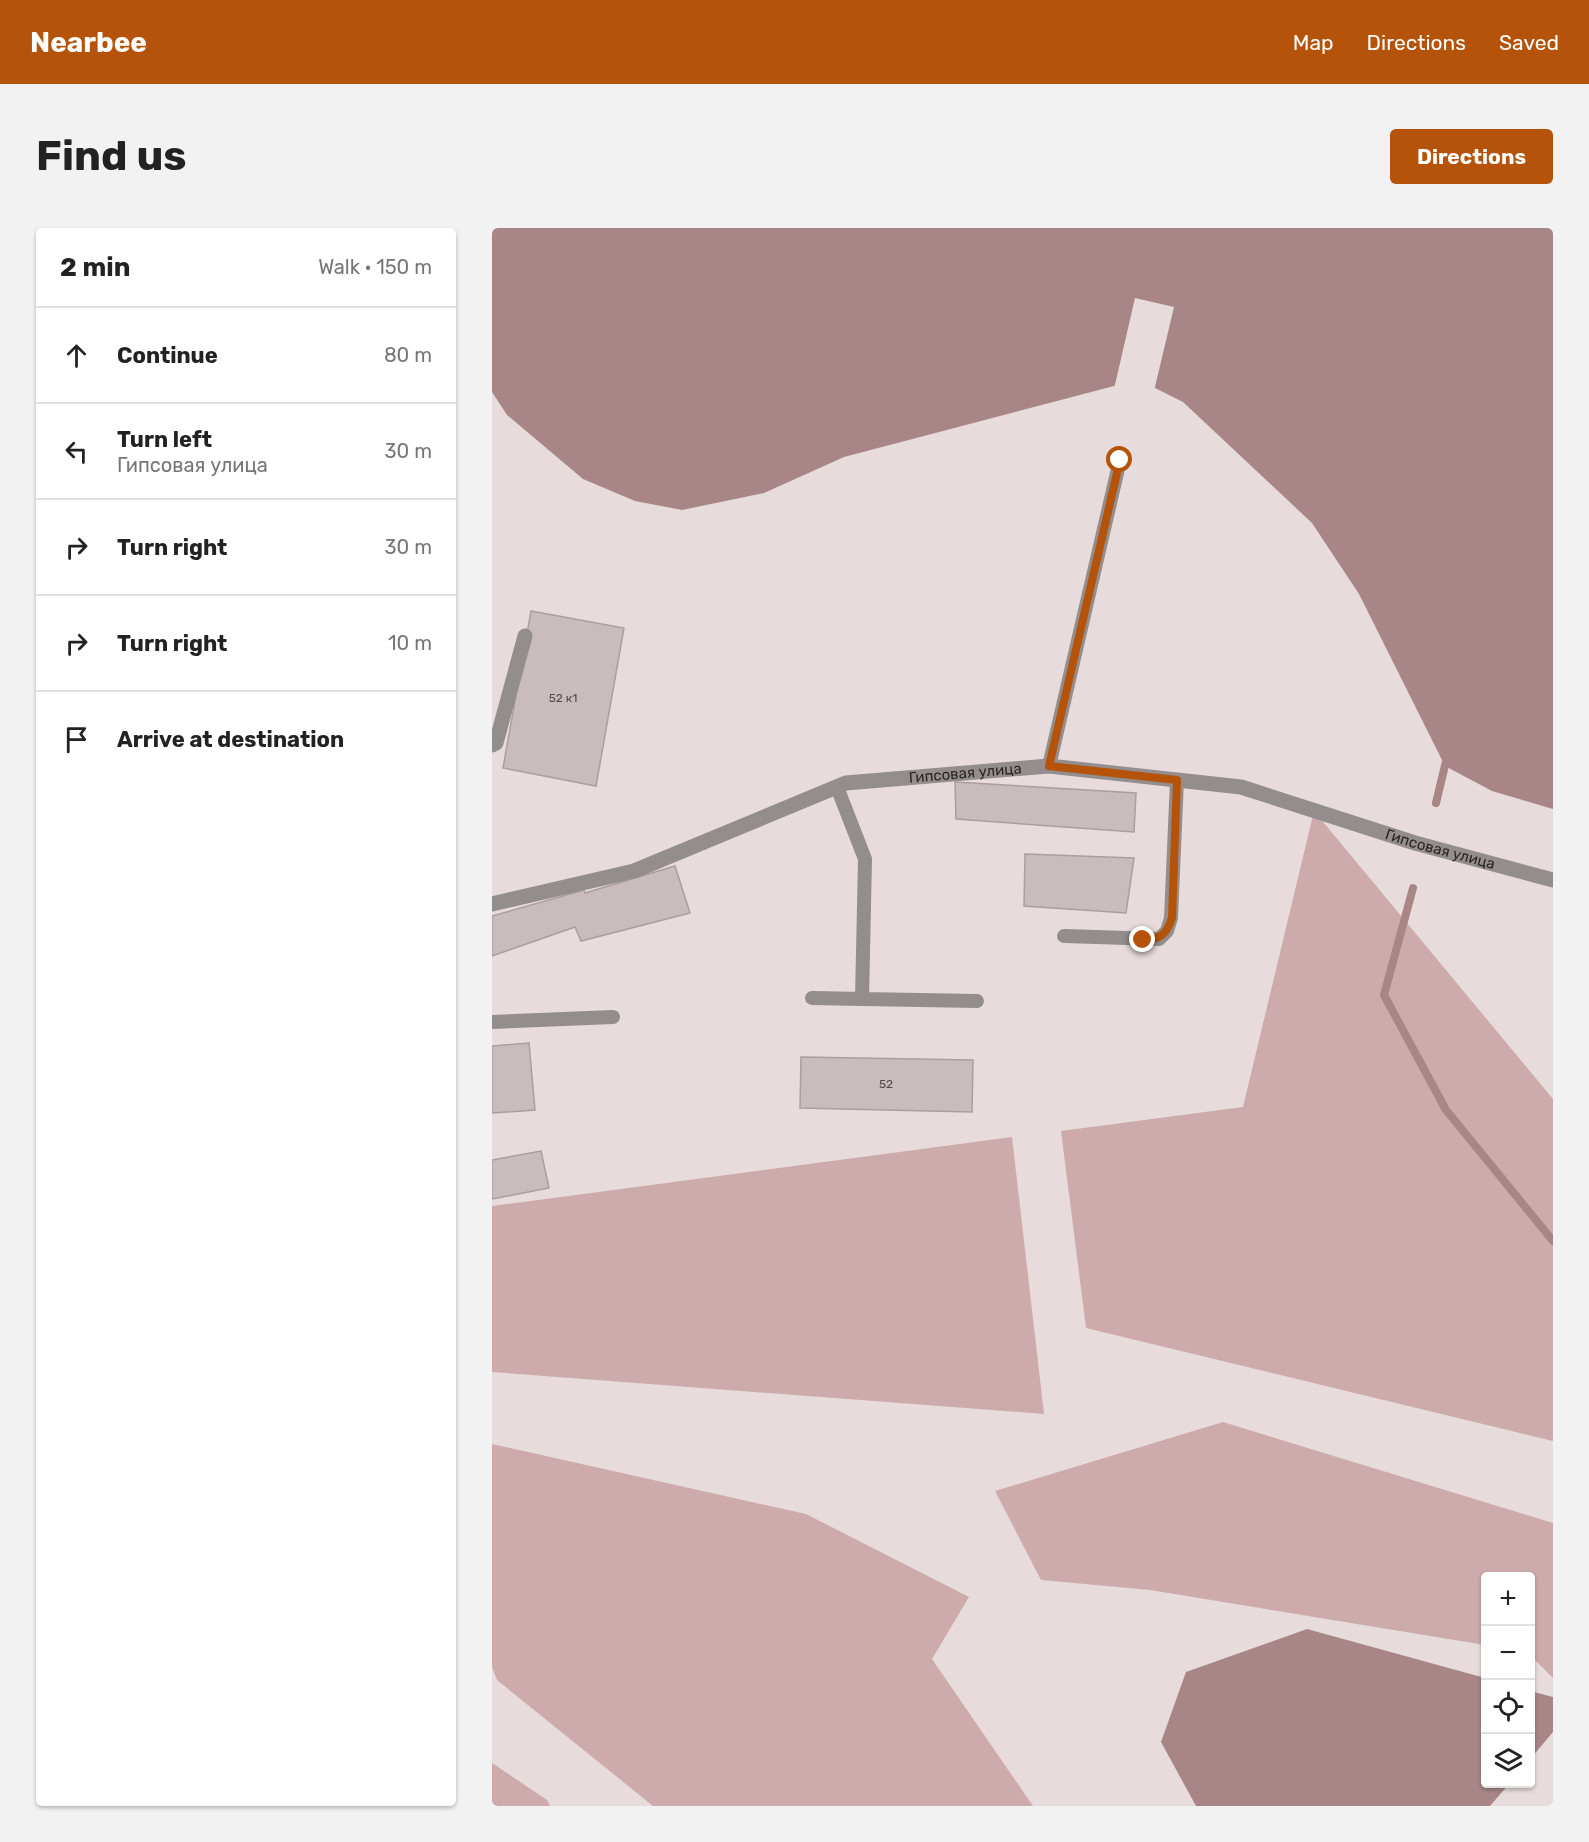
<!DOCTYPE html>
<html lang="en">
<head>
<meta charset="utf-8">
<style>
  body { margin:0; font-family:Rubik,sans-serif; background:#f2f2f2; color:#222 }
  .controls { position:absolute; right:18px; bottom:18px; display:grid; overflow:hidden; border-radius:6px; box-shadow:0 2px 4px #0004 }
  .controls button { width:54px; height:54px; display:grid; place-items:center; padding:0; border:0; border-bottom:2px solid #e0e0e0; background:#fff; color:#222; font:30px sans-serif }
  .stop { position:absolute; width:18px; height:18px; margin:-14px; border:4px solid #b45309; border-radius:50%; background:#fff }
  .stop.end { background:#b45309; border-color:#fff; box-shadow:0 2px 6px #0008 }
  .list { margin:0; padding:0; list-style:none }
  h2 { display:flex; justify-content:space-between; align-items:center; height:78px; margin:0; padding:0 24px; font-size:26px }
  h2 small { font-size:20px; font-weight:400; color:#767676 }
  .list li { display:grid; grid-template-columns:39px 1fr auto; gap:18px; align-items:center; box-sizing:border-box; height:96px; padding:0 24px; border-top:2px solid #e0e0e0 }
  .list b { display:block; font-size:22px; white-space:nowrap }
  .list p { margin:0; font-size:20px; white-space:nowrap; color:#767676 }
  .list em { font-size:20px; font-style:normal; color:#767676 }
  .icon { flex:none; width:33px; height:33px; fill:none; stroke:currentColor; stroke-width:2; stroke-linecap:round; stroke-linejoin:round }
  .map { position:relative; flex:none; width:1061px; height:1578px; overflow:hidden; border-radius:6px }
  header { display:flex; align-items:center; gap:36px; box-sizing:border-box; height:84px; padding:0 30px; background:#b45309; color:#fff }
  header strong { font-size:28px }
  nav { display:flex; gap:33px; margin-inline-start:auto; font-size:21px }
  .intro { display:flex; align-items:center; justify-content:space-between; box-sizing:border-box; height:144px; padding:0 36px }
  h1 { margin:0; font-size:42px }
  .button { padding:15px 27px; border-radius:6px; background:#b45309; color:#fff; font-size:21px; font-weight:700 }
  main { display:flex; gap:36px; padding:0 36px }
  aside { flex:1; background:#fff; border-radius:6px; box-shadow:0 2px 4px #0004 }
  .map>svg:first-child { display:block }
  .green { fill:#cdabac }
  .water { fill:#a88687 }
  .pier { fill:#e8dbdb }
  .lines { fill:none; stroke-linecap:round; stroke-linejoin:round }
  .stream { stroke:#a88687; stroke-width:8 }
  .building { fill:#c8bcbc; stroke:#aa9e9e; stroke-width:1.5 }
  .service { stroke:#938d8d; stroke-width:14 }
  .minor { stroke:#938d8d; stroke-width:15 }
  .route { stroke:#b45309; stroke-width:8 }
  .labels { text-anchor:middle; stroke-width:4.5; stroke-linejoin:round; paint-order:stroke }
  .number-label { font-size:12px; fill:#514a4b }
  .street-label { font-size:15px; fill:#292425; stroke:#fff }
</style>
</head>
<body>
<header>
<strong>Nearbee</strong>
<nav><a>Map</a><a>Directions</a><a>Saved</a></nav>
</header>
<div class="intro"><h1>Find us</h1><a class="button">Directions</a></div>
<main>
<aside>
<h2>2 min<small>Walk · 150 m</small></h2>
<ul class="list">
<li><svg class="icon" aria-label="ahead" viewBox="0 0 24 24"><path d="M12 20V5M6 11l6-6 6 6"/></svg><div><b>Continue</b></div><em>80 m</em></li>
<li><svg class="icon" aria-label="left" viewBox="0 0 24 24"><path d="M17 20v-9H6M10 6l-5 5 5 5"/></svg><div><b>Turn left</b><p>Гипсовая улица</p></div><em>30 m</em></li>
<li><svg class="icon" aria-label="right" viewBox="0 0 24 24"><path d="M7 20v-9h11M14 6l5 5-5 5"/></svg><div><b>Turn right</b></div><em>30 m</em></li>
<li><svg class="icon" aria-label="right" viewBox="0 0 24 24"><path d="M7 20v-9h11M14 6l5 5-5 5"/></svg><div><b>Turn right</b></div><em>10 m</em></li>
<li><svg class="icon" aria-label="arrive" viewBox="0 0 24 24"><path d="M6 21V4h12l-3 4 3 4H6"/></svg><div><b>Arrive at destination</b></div></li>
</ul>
</aside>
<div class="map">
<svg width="1061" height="1578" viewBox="0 0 1061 1578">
  <rect width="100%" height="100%" fill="#e8dbdb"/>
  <path class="green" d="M822,583L1061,871V1213L594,1100L569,903L751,879Z
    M520,909L552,1186L0,1144V978Z
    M731,1194L1061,1295V1450L1039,1428L1038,1348H993V1417L658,1362L549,1352L503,1263Z
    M0,1216L314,1286L477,1369L440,1431L541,1578H161L5,1452L0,1439Z
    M0,1535L55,1572L58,1578H0Z"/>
  <path class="water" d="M0,0H1061V581L1000,563L953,538L867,366L820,295L691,174L663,160L622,158L352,229L272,265L190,282L143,273L91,251L15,187L0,164Z
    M815,1401L993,1450V1556H1017L998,1578H704L669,1514L694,1444Z
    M1038,1463L1061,1469V1504L1039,1530Z"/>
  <path class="pier" d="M643,70L682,79L662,163L622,161Z"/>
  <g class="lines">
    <path class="stream" d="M944,575L955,529
      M921,660L892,767L954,882L1061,1013"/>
  </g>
  <path class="building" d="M39,383L132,400L104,558L11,540Z
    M463,554L644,565L642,604L464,591Z
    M533,626L642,630L634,685L532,678Z
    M183,638L198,685L89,713L83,699L0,728V688L92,662L93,665Z
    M37,815L43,882L0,885V818Z
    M309,829L481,832L480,884L308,880Z
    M49,923L57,960L0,971V932Z"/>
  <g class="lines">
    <path class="service" d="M557,538L628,232
      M345,559L373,631L370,771L485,773
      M572,708L667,711L675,703L679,690L685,552
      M320,770L370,771
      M0,794L121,789"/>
    <g class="minor">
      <path d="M0,517L4,515L33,408"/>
      <path id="s1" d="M0,676L142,643L354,555L557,538L749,559L923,615L1061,652"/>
    </g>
  </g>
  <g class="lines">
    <path class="route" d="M628,232L557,538L685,552L680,690C674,707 669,711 651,712"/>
  </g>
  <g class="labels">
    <g class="number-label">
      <text x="71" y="474">52 к1</text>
      <text x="394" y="860">52</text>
    </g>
    <g class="street-label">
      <text dy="5" stroke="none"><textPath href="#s1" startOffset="495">Гипсовая улица</textPath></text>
      <text dy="5" stroke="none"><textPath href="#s1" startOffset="981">Гипсовая улица</textPath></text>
    </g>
  </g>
</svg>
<div class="controls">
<button>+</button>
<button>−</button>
<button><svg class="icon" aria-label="locate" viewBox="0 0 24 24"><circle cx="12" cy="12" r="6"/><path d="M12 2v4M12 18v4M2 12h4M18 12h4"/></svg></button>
<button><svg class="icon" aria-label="layers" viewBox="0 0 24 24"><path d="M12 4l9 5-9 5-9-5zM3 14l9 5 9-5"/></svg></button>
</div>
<div class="stop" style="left:628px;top:232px"></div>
<div class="stop end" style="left:651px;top:712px"></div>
</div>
</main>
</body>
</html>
